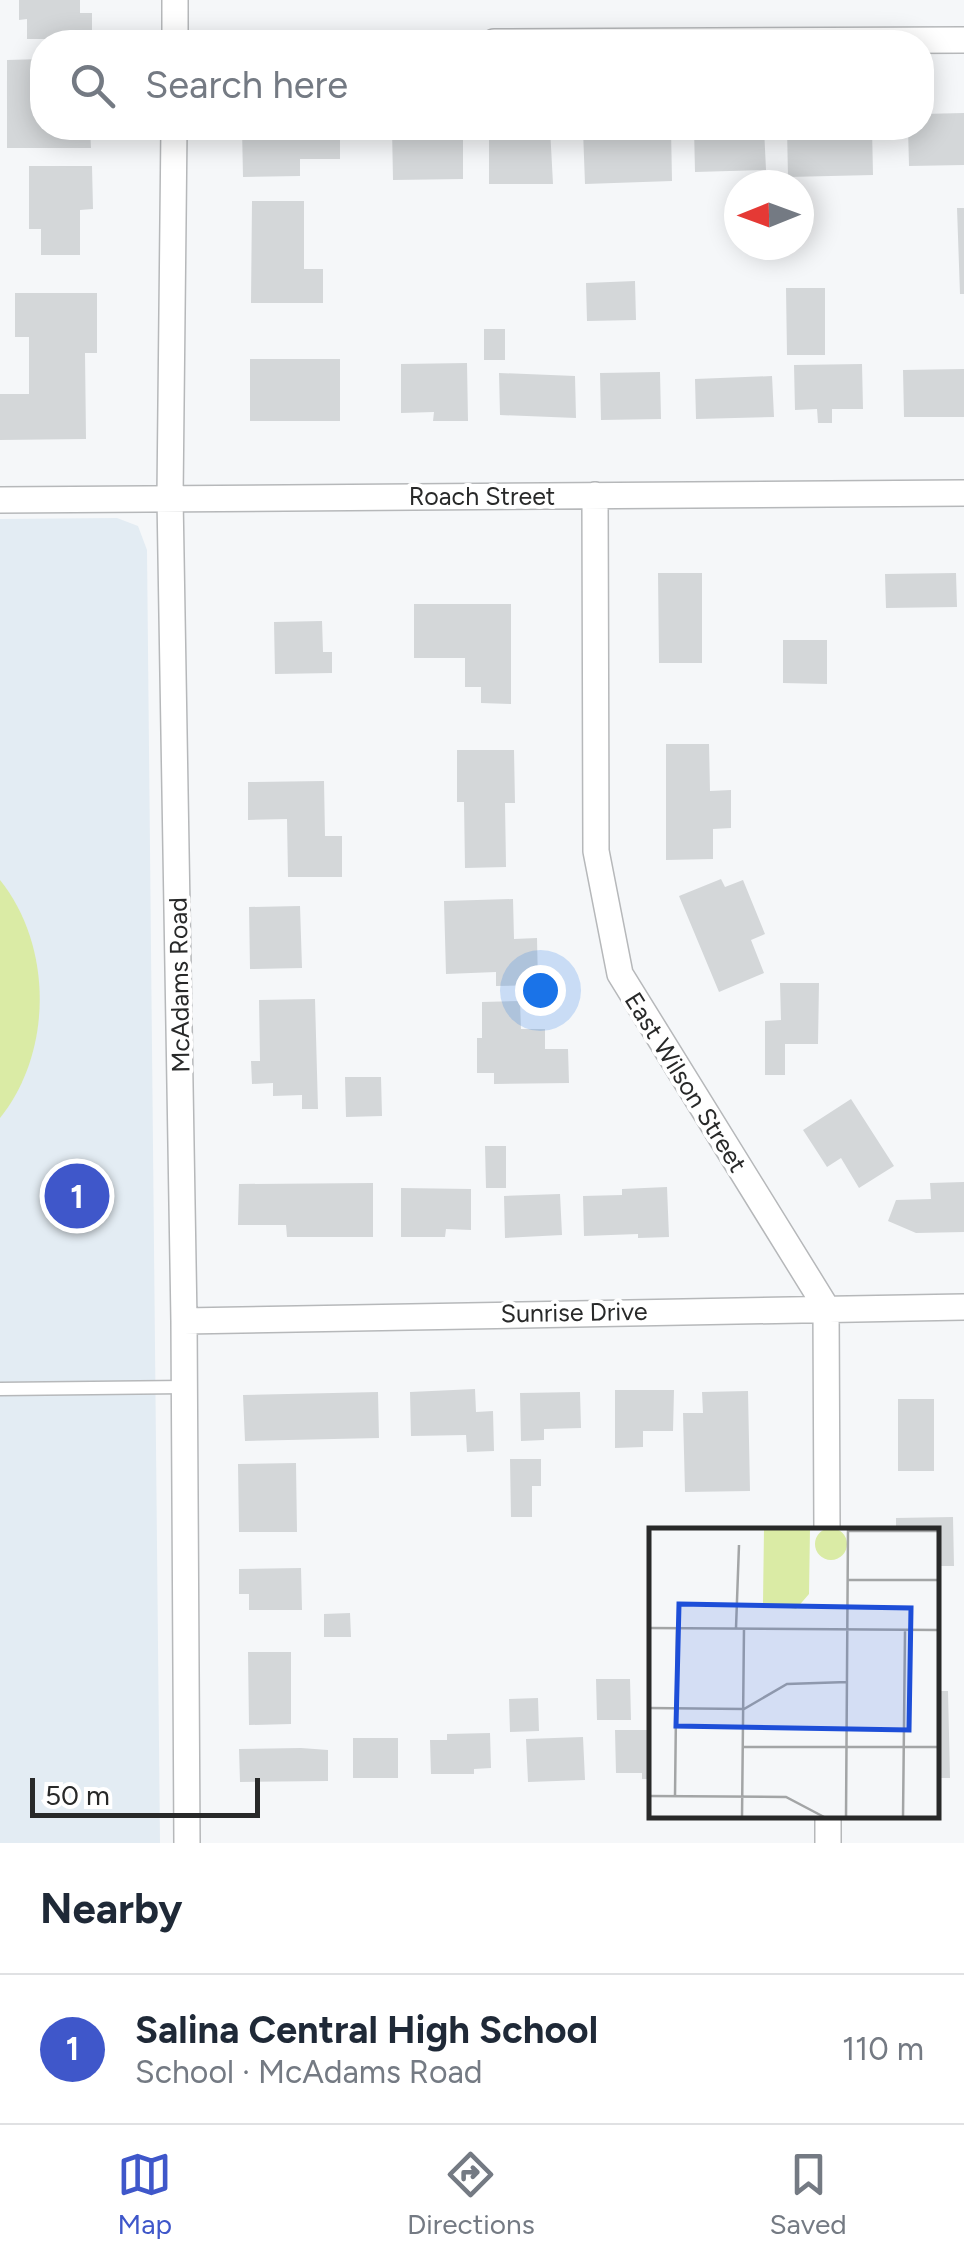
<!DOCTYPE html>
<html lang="en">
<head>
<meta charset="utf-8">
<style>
  body { margin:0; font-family:Figtree,sans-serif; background:#f2f2f3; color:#1f2937 }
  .compass { position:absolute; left:724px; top:170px; width:90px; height:90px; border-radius:50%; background:#fff; box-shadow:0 5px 25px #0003; rotate:269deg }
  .scale { position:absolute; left:30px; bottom:25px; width:230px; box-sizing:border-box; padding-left:10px; border:5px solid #282929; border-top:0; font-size:28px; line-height:35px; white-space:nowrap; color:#282929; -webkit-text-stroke:8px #fff; paint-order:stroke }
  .you { position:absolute; left:540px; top:990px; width:35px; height:35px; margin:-25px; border:8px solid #fff; border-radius:50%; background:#1a73e8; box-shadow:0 0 0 15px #1a73e833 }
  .badge { display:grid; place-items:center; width:65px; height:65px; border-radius:50%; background:#3f57ca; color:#fff; font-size:32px; font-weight:700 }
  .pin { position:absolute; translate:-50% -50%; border:5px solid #fff; box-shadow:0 2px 10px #0006 }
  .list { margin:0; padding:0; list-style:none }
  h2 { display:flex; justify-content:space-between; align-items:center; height:130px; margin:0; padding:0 40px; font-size:42px }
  h2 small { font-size:32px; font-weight:400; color:#747a83 }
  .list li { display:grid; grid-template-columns:65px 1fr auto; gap:30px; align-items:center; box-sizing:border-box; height:150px; padding:0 40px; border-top:2px solid #e0e1e3 }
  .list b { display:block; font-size:38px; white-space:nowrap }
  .list p { margin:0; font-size:32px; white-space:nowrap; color:#747a83 }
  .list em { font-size:32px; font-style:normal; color:#747a83 }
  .icon { flex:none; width:55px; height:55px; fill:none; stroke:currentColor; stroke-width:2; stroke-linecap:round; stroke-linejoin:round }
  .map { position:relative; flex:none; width:964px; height:1843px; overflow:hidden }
  .search { position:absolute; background:#fff; box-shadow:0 5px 25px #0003; left:30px; right:30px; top:30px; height:110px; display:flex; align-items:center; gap:25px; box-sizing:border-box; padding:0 35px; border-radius:40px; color:#747a83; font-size:38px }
  .sheet { height:280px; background:#fff }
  nav { display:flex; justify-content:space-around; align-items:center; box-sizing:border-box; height:140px; border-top:2px solid #e0e1e3; background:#fff; font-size:28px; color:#747a83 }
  nav a { display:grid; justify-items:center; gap:5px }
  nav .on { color:#3f57ca }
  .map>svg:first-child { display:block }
  .built { fill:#e3ecf3 }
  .green { fill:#daeba5 }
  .building { fill:#d4d7d9 }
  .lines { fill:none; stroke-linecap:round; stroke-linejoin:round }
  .lane-casing { stroke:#b6b8ba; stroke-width:15 }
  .street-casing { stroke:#b6b8ba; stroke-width:28 }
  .lane { stroke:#fff; stroke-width:12 }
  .street { stroke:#fff; stroke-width:25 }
  .labels { text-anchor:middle; stroke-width:8; stroke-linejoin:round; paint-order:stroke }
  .street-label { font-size:25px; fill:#282929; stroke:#fff }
  .inset-road { fill:none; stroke:#a3a5a6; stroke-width:2.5 }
  .view { fill:#1d4ed8; fill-opacity:0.15; stroke:#1d4ed8; stroke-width:5 }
  .inset-edge { fill:none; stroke:#282929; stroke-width:5 }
</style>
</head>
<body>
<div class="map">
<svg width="964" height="1843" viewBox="0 0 964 1843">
  <rect width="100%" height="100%" fill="#f5f7f9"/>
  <path class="built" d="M117,518L138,526L147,550L160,1843H0V519Z"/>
  <path class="green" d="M0,880C53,946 53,1052 0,1118Z"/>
  <path class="building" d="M19,0H80V13H92V39H27V19L19,20Z
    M42,59V128H90L91,148H7V60Z
    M964,113V165L909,166L908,128H922V114Z
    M242,128H340V159H300V176L243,177Z
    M392,128H422V139H463V179L393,180Z
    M503,128H550L553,184H489V136H502Z
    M671,128L672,181L585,184L583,130Z
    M694,128H764L766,170L695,172Z
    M787,128H872L873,175L788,177Z
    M29,166H92L93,209L80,210V255H41V229H29Z
    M252,201H304V269H323V303H251Z
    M957,208H964V294H960Z
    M635,281L636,320L587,321L586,283Z
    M786,288H825V355H787Z
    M15,293H97V353H85L86,439L0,440V394H29V337H15Z
    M484,329H505V360H484Z
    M250,359H340V421H250Z
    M467,363L468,421H433L434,412L401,413V364Z
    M862,364L863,409H832V423H818L817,409L795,410L794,365Z
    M964,369V417H904L903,370Z
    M660,372L661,419L601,420L600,373Z
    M499,373L575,376L576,418L500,415Z
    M772,376L774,417L696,419L695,379Z
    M658,573H702V663H659Z
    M956,573L957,607L886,608L885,574Z
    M414,604H511V704L481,703V687H465V658H414Z
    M322,621L323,652H332V673L275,674L274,622Z
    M783,640H827V684L783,683Z
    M666,744H709L710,791L731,790V828L713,829V859L666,860Z
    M457,750H514L515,803H505L506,867L465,868L464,802H457Z
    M324,781L325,836H342V877H288L287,819L248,820V782Z
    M721,879L725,887L743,880L765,934L751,940L764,973L719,992L679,896Z
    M513,899L514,939L537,938L538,985L496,986V972L446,974L444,901Z
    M300,906L302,968L250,969L249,907Z
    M780,983H819L818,1044H785V1075H765V1021L781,1020Z
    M315,999L318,1109H302V1095L273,1096V1083L252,1084L251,1061H260L259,1000Z
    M520,1001L521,1029H545V1049H568L569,1083L494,1084V1073H477V1038H482V1002Z
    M345,1077H381L382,1116L346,1117Z
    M851,1099L894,1166L859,1188L841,1158L827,1167L803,1130Z
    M485,1146H506V1188H486Z
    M964,1182V1232L916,1233L888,1221L896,1200L931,1199L930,1183Z
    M373,1183V1237H287L286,1225H238L239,1184Z
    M667,1187L669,1237L638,1238V1234L584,1236L583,1196L622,1195V1189Z
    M401,1188L471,1189V1230L446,1229L445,1237H401Z
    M560,1194L562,1235L505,1238L504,1196Z
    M475,1389L476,1412L493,1411L494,1451L467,1452L466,1435L411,1436L410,1392Z
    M615,1390H674L673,1431H643V1447L615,1448Z
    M748,1391L750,1491L685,1492L683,1413H703L702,1392Z
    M378,1392L379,1438L245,1441L243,1395Z
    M580,1392L581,1428L544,1429V1440L521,1441L520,1393Z
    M898,1399H934V1471H898Z
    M510,1459H541V1486H532V1517H511Z
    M296,1463L297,1532H239L238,1464Z
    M953,1517L954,1566H936V1530H896V1518Z
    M301,1568L302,1610H249V1594H239V1569Z
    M350,1613L351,1637H324V1614Z
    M248,1652H291V1724L249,1725Z
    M596,1679H630L631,1720H597Z
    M936,1691H948L950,1778H936Z
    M538,1698L539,1731L510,1732L509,1699Z
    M615,1730H652V1779H642V1773H616Z
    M490,1733L491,1768L474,1769V1774H431L430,1740H447V1734Z
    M583,1737L585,1780L528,1782L526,1739Z
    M353,1738H398V1778H353Z
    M301,1748L328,1750V1781L240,1782L239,1749Z"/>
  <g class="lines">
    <g class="lane-casing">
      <path id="lane" d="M0,1389L185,1387"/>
    </g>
    <g class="street-casing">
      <path id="street" d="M175,0V42
        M494,42L964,40
        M174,128L170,497L184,1321L187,1843
        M595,495L596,851L620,974L826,1307L827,1530
        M0,500L964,493
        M184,1321L964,1307
        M828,1816V1843"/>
    </g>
    <use href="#lane" class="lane"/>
    <use href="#street" class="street"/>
  </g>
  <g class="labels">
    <g class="street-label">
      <text x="482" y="505">Roach Street</text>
      <text transform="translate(179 985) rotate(-91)" y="9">McAdams Road</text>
      <text transform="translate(686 1082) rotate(58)" y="9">East Wilson Street</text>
      <text transform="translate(574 1312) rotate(-1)" y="9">Sunrise Drive</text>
    </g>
  </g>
  <g transform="translate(649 1528)">
    <rect width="290" height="290" fill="#f5f7f9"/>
    <path d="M115,0H161L160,66L147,81L114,75ZM166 16a16 16 0 1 1 32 0a16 16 0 1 1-32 0Z" fill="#daeba5"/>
    <path class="inset-road" d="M199,3H290M199,52H290M0,100L290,102M87,100L90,17M0,180L95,181L138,156L198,154M95,219H290M0,268L137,269L177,290M26,268L28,100M93,290L95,100M197,290L199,0M254,290L256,103"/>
    <path class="view" d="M30,76L262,80L260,202L27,198Z"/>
    <rect width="290" height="290" class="inset-edge"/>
  </g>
</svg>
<svg class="compass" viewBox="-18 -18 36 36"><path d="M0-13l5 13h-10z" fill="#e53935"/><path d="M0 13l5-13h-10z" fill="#747a83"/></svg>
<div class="scale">50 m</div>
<div class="you"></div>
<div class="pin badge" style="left:77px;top:1196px">1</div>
<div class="search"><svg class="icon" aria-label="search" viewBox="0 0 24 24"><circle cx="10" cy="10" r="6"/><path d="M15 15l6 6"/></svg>Search here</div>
</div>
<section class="sheet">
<h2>Nearby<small></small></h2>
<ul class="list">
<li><span class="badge">1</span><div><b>Salina Central High School</b><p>School · McAdams Road</p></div><em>110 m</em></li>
</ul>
</section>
<nav>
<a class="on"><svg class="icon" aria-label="map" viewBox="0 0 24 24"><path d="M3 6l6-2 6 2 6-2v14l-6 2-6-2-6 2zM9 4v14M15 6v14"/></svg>Map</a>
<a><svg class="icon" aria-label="directions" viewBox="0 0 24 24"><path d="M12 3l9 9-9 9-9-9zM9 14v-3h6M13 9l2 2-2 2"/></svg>Directions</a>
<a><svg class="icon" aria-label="saved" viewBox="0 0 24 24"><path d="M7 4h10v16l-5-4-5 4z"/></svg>Saved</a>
</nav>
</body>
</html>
